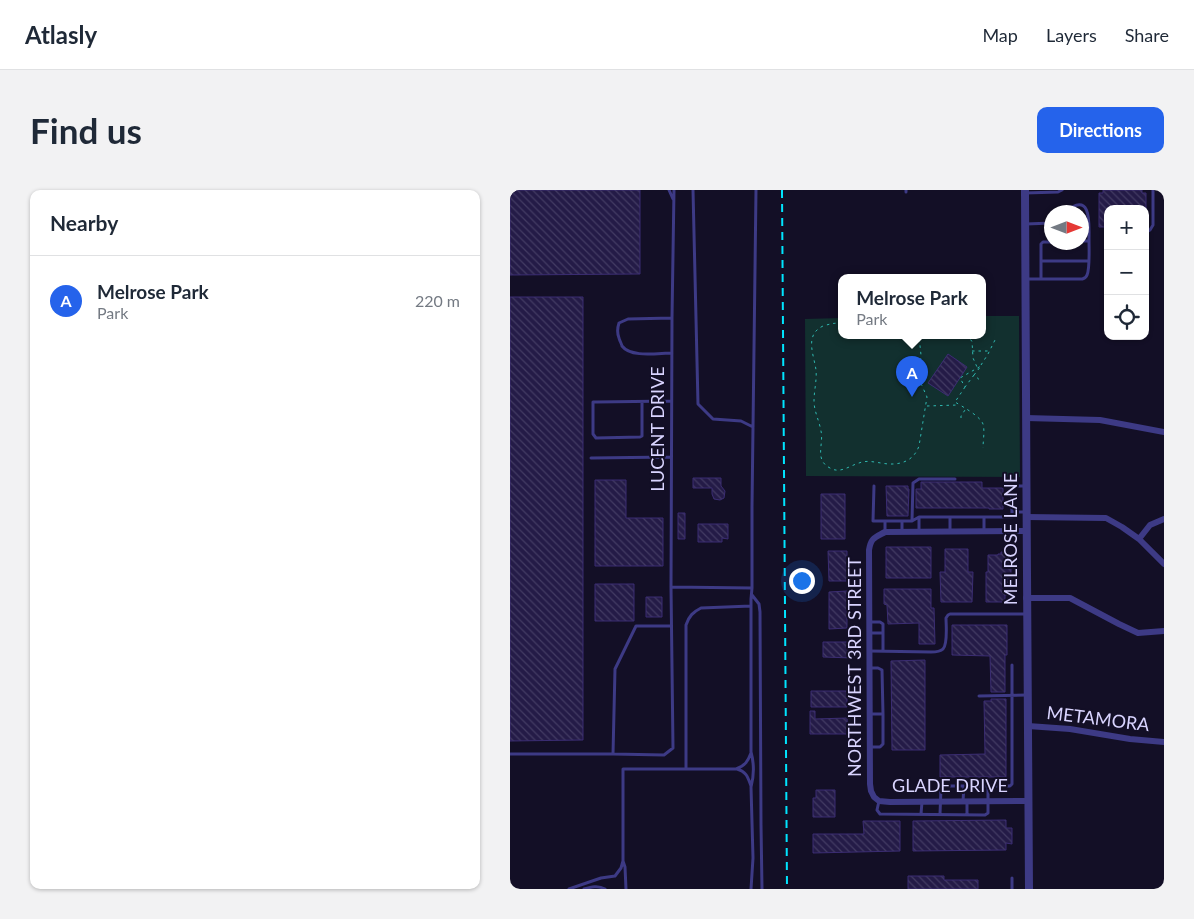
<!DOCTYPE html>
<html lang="en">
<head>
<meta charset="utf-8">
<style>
  body { margin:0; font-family:Lato,sans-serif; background:#f2f2f3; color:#1f2937 }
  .controls { position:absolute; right:15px; top:15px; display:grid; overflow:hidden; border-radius:10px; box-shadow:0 1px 4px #0004 }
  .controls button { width:45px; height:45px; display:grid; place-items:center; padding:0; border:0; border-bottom:1px solid #e0e1e3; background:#fff; color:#1f2937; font:25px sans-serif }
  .compass { position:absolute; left:534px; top:15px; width:45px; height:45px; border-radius:50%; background:#fff; box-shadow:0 1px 4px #0004; rotate:90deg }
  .you { position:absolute; left:291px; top:390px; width:18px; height:18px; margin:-12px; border:4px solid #fff; border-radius:50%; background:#1a73e8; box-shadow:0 0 0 8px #1a73e833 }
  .badge { display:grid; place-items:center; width:32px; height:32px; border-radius:50%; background:#2563eb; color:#fff; font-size:16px; font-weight:700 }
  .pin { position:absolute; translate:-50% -41px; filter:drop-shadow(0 1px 2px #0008) }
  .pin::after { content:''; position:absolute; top:26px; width:18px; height:15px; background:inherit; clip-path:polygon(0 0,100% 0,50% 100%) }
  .popup { position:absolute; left:328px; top:84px; width:148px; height:65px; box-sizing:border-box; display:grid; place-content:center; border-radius:10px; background:#fff; filter:drop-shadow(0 1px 4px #0005); font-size:16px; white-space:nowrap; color:#747a83 }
  .popup b { font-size:19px; color:#1f2937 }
  .popup::after { content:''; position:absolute; left:50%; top:100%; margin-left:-10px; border:10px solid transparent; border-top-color:#fff }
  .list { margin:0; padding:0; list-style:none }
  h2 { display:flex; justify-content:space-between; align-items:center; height:65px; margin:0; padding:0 20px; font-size:21px }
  h2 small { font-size:16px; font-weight:400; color:#747a83 }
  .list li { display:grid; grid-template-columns:32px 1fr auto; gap:15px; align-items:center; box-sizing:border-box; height:90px; padding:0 20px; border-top:1px solid #e0e1e3 }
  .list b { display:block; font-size:19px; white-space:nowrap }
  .list p { margin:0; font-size:16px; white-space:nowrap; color:#747a83 }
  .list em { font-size:16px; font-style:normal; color:#747a83 }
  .icon { flex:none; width:28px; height:28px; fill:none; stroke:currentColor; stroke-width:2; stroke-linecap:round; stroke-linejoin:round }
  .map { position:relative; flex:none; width:654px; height:699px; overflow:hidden; border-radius:10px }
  header { display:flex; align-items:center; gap:30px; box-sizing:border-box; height:70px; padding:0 25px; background:#fff; border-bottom:1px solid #e0e1e3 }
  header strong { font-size:24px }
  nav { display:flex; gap:28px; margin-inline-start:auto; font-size:18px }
  .intro { display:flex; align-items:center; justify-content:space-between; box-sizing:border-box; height:120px; padding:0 30px }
  h1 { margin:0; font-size:35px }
  .button { padding:12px 22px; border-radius:10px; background:#2563eb; color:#fff; font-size:18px; font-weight:700 }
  main { display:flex; gap:30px; padding:0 30px }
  aside { flex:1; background:#fff; border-radius:10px; box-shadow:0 1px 4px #0004 }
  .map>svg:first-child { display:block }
  .green { fill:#12302f }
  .building { fill:url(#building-back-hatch); stroke:#3b2d73 }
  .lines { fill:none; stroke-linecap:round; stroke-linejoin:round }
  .path { stroke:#2fb8b0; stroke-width:1; stroke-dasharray:2.5 4; stroke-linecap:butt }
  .service { stroke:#3d3a85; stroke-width:3 }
  .minor { stroke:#3d3a85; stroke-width:6 }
  .tertiary { stroke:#3d3a85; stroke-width:8 }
  .rail { stroke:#00e5ff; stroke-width:2; stroke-dasharray:8 6; stroke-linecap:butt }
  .labels { text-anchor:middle; stroke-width:4; stroke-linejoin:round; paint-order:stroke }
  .street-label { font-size:18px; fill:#d9d4ff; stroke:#130f26 }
</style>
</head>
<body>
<header>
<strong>Atlasly</strong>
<nav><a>Map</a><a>Layers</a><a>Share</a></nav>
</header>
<div class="intro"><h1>Find us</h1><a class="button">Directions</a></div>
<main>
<aside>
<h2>Nearby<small></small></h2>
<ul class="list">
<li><span class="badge">A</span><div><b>Melrose Park</b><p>Park</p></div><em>220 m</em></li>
</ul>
</aside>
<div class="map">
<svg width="654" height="699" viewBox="0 0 654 699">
  <defs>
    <pattern id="building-back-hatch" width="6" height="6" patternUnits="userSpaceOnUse" patternTransform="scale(1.25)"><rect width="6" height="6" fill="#241b47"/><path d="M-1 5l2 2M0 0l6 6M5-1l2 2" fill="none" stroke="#433b63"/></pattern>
  </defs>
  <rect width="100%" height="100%" fill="#130f26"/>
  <path class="green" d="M472,126H509L510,287L296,286L295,129L332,128V146H472Z"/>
  <path class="building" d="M0,0H130V84L0,85Z
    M593,0H632V3H636V19H598V37H589V3H593Z
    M0,107H73V550L0,551Z
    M438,164L457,177L438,206L418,193Z
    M183,288H211V296L215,301L214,308L210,310L204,309L202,304V298H183Z
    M85,290H116V328H153V376H85Z
    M411,292H472V298H493V319H479V318H406V299H411Z
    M376,296H398V299H399L398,326H377Z
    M311,304H335V349H311Z
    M168,323H175V349H168Z
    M188,334H218V349L212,348V352H188Z
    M376,357H421V388H376Z
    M435,359H458V382H463L462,412H431L430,382H435Z
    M318,361H337V391H319Z
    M491,362H496V364H501V405H495V412H476V382H478V365H488V364H491Z
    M85,394H124V431H85Z
    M374,399H421V418H424L425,454H409V433L378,434L377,415L374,414Z
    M337,401V438L319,439V402Z
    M136,407H152V427H136Z
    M442,435H497V465H495V502H481L480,466L442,465Z
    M313,452H343V468L313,467Z
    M415,470V560H382L381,471Z
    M301,501H337V517H301Z
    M481,509H496V587H430V565L475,564L474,511H481Z
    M300,521H305V529L337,528L338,544H300Z
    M306,600H325V627H303V608H306Z
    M496,630V638H502V654L496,653V660L403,661V631Z
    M353,631H390V661L303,663V644H354Z
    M398,686H434V690H468V699H398Z"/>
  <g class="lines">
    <path class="path" d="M332,134C326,132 320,134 313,136C294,145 304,165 306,180C307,190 304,201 304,211C304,221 309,230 311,241C314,254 304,270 320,278C330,284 339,276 349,273C356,270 364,272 371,273C387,276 403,273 409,256L417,207L409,189L411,165L409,146
      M455,146L462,151L463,168L467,177
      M462,161H478
      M471,175L478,164L485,150
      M464,185L455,197L450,188L471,176L464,185L472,192
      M455,197L445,212C453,217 470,226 473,234C475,241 473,251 473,258
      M417,216L448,215
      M451,228V226L455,220"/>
    <path class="service" d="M159,0L163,9
      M164,0L162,128L161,397L242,398
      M183,0L188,214L203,229L231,231L243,237
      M396,0V2
      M515,3L548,2L552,0
      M516,34L542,33
      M635,43L640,40L643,35V0
      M572,51H579
      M531,71H579
      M517,89H572C575,88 576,88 577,85C580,79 579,58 579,50C579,34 582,0 555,22
      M531,89V54L533,52H542
      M162,163C148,163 121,168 112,156C112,155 109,149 109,148C107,143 107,139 109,133L118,129L162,128
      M132,212V246L130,247L86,248L83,244V212H87L161,211
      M81,268L161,267
      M364,296L363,331H402L409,327
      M502,322L501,296H516
      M402,331L403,293L409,289H445
      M440,341V327
      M474,341V327H502V322H516
      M375,342V331
      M392,342V331
      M409,342V327H474
      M161,397L163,558L154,565L103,564L105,479L126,436H161
      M242,405L249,414L250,422L251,635L252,699
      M360,432H370L373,434V461
      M359,443H373
      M360,461L421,462C425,462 430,462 433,459C438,454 436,435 436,428L438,425L440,424H516
      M360,478H368L372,480L373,524H360
      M469,506L517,505
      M360,557H370L373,554V524
      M0,564H103
      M176,579V435C179,426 183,422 191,418L241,416
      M227,579C237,582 238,588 241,596
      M369,611L367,620L370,624L475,625L478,623V596
      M453,611L454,596
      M457,612V625
      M411,624L412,612
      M430,624L431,598L432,596H500L502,594V475
      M113,671L115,677L116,699
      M502,688V699
      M59,699L91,688L105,686L111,678L113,671V579H226C235,576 238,571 241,563
      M74,699C81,697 88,695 95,699
      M241,699L243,668L241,597C244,586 244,573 241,562V409L242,398V317L246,0"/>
    <path class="minor" d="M516,228L590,230L654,242
      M516,327L596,328L612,337L629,349L654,374
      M516,341L375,342C364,348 361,348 359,360L360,594L361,601L364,607L369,611L380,612L518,611
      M629,349L640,335L654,329
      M516,408H560L609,434L628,443L654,441
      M518,536L560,539L620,549L654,552"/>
    <path class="tertiary" d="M515,0C517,233 516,466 519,699"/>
    <path class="rail" d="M272,0L277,699"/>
  </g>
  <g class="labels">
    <g class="street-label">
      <text transform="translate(148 239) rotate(-90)" y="6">LUCENT DRIVE</text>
      <text transform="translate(501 349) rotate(-90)" y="6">MELROSE LANE</text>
      <text transform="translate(345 477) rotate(-90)" y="6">NORTHWEST 3RD STREET</text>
      <text transform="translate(588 529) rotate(7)" y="6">METAMORA</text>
      <text x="440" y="602">GLADE DRIVE</text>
    </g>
  </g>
</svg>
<div class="controls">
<button>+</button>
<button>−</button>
<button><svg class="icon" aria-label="locate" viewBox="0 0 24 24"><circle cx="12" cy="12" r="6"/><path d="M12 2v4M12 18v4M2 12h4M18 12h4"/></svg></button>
</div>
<svg class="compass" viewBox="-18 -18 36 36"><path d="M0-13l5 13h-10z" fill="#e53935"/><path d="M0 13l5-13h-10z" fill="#747a83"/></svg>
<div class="you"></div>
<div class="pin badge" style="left:402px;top:207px">A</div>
<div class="popup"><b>Melrose Park</b>Park</div>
</div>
</main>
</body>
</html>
